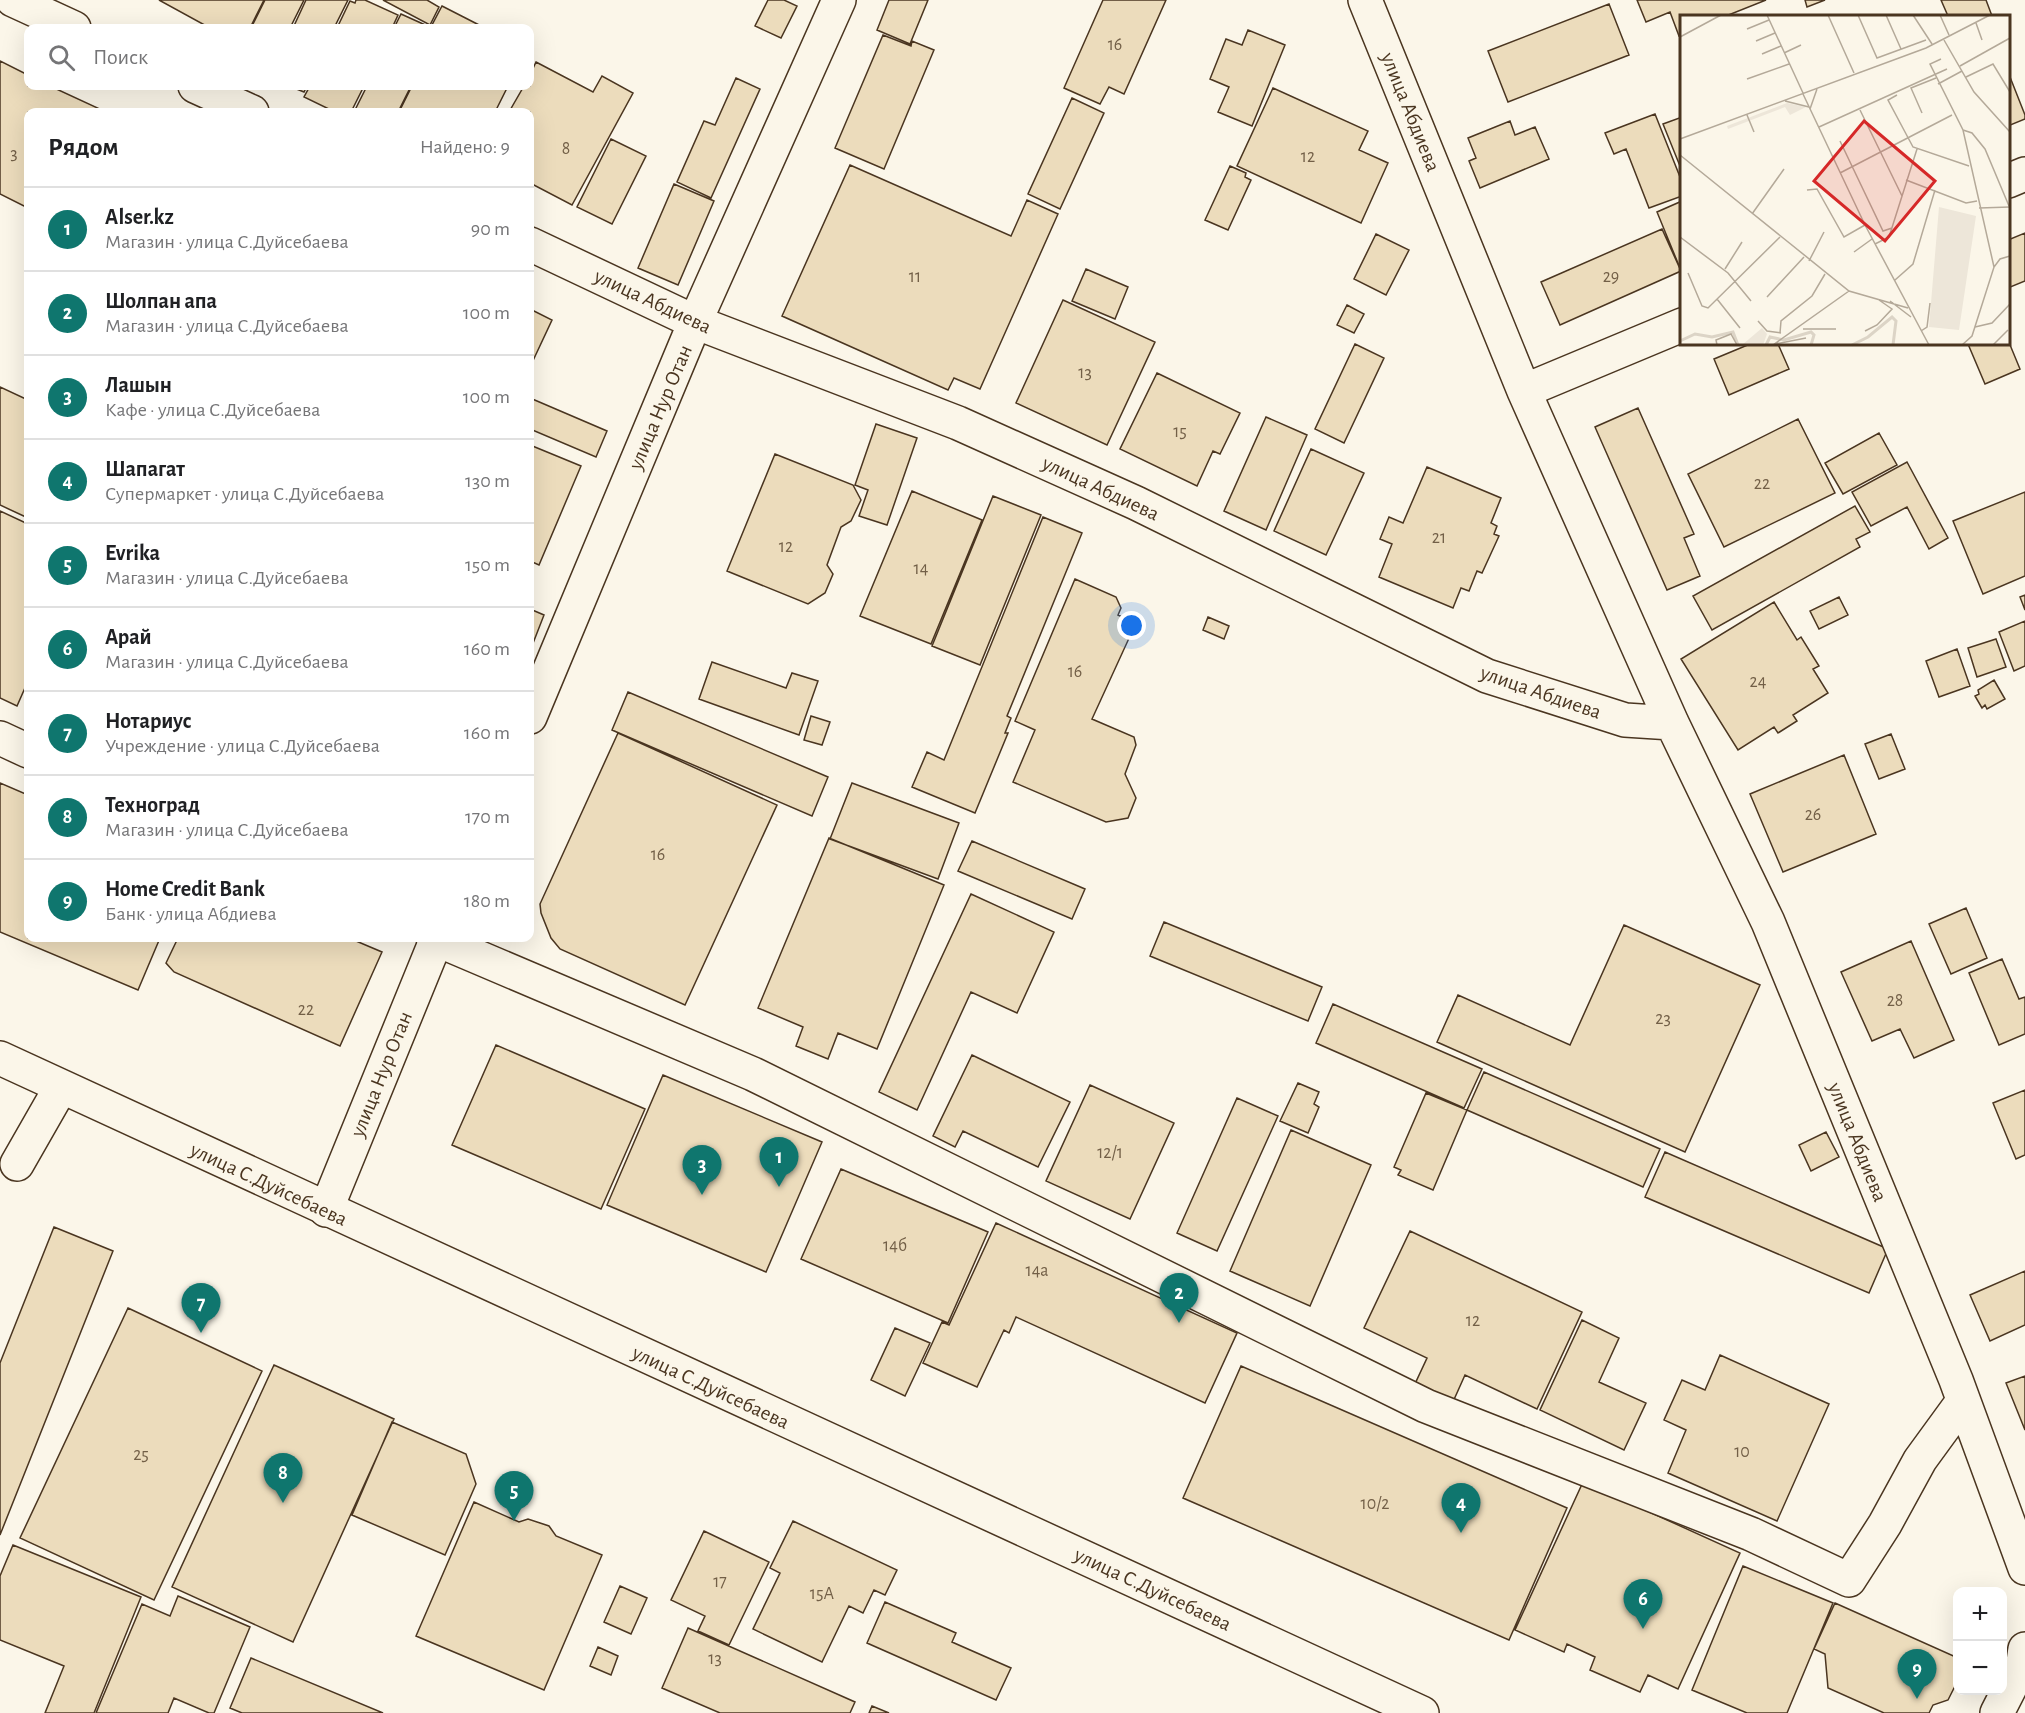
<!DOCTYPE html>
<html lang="ru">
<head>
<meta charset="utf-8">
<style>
  body { margin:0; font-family:"Alegreya Sans",sans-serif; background:#f6f6f6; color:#202124 }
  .controls { position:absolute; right:18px; bottom:18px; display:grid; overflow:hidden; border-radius:12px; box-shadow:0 6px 24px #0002 }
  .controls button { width:54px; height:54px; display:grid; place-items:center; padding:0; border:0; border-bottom:2px solid #e0e0e0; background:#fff; color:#202124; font:30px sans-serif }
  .you { position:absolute; left:1132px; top:626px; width:21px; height:21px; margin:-15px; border:4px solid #fff; border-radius:50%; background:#1a73e8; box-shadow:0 0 0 9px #1a73e833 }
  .badge { display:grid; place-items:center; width:39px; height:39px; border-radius:50%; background:#0f766e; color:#fff; font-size:20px; font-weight:700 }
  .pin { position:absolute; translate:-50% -50px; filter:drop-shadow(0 2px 3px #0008) }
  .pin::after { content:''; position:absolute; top:32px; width:21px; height:18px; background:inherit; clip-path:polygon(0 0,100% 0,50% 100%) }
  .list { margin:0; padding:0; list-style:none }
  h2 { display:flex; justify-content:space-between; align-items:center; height:78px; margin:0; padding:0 24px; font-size:26px }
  h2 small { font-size:20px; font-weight:400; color:#757577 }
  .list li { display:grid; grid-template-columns:39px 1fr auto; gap:18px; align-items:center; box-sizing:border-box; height:84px; padding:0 24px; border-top:2px solid #e0e0e0 }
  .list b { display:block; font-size:22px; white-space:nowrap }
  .list p { margin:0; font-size:20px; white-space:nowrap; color:#757577 }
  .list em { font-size:20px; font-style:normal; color:#757577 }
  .icon { flex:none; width:33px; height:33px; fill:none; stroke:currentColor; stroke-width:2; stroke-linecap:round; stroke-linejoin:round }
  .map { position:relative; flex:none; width:2025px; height:1713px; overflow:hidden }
  .search { position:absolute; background:#fff; box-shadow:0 6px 24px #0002; left:24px; top:24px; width:510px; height:66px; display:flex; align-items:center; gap:15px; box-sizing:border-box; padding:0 21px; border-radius:12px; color:#757577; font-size:22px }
  .panel { position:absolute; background:#fff; box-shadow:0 6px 24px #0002; left:24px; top:108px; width:510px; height:834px; border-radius:12px }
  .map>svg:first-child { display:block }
  .building { fill:#ecdcbc; stroke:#4a3520; stroke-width:1.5 }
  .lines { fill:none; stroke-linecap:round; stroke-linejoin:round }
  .minor-casing { stroke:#4a3520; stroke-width:36 }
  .major-casing { stroke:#4a3520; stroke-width:36 }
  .minor { stroke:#fbf6e9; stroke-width:33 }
  .major { stroke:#fbf6e9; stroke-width:33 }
  .labels { text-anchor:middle; stroke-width:4.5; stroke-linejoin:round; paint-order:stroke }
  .number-label { font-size:18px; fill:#725f47 }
  .street-label { font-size:21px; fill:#4a3520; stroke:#fbf6e9 }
  .inset-river { fill:none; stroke:#dcd4c6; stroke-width:3 }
  .inset-road { fill:none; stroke:#b4a999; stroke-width:1.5 }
  .view { fill:#d62828; fill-opacity:0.15; stroke:#d62828; stroke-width:3 }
  .inset-edge { fill:none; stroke:#4a3520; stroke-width:3 }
</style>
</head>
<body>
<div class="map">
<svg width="2025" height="1713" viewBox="0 0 2025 1713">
  <rect width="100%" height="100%" fill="#fbf6e9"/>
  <path class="building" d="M159,0H264L250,28H210Z
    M265,0H304L290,28H251Z
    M306,0H348L334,28H293Z
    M356,0H365L398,15L392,28H337L350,1L355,3Z
    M383,0H427L439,7L430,25Z
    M768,0H784L797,6L781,38L755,26Z
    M889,0H928L910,44L877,30Z
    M1103,0H1166L1124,94L1109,87L1100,104L1064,88Z
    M1637,0H1766L1726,16H1682V35L1679,36L1670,12L1646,22Z
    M1805,0H1825L1807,7Z
    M1941,0H1986L1992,16H1948Z
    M1609,4L1629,55L1508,102L1488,51Z
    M442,6L485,28H439L432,25Z
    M401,14L432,28H394Z
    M1248,30L1285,45L1252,126L1218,112L1229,87L1210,79L1226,39L1242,45Z
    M883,35L911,46L912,41L934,50L884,169L835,148Z
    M0,61L28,75V86H50L102,110L101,112H28V208L0,194Z
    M536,62L593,92L602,76L633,93L572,205L530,183V112H509L524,86H530V75Z
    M2010,77L2025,115V119L2008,126V78Z
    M736,78L760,89L711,198L677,182L704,121L715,125Z
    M289,86H307L304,92Z
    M310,86H364L351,112H335L304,97Z
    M367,86H411L398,112H354Z
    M412,86H508L495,112H399Z
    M1273,88L1368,131L1359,150L1388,163L1361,223L1237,166Z
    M1072,98L1104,113L1060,209L1028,194Z
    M1655,114L1682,182V196L1649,208L1626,149L1614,154L1605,133Z
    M1682,117V171L1663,124Z
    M1510,121L1515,135L1535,127L1549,159L1480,188L1469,161L1476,158L1468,138Z
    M611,139L646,156L612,224L577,207Z
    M850,165L1011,236L1027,200L1058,214L980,389L954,378L948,390L782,316Z
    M1230,166L1246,173L1245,177L1251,180L1228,230L1205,220Z
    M674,184L714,201L678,285L638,268Z
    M1682,201V273L1657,212Z
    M1662,229L1681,271L1560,325L1541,282Z
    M2025,233V281L2008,288V240Z
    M1376,234L1409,250L1386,295L1354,279Z
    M1086,269L1128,287L1115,319L1072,301Z
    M1063,300L1155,342L1107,445L1016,403Z
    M1347,305L1364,314L1354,333L1337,325Z
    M530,309L552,320L530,367Z
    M2008,340L2020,369L1985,384L1968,344H2008Z
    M1355,344L1384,358L1344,443L1315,429Z
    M1750,344H1778L1789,369L1729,395L1714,359Z
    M1157,373L1240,413L1220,454L1213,451L1197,486L1120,449Z
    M0,387L28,400V518L0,505Z
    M530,398L607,431L596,457L530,429Z
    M1638,408L1694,534L1684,538L1700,576L1667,590L1595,427Z
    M1266,417L1307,435L1266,530L1224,511Z
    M1798,419L1835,493L1724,547L1688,474Z
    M876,424L917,438L887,525L859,516L868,490L855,485Z
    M1879,433L1897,465L1843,494L1825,463Z
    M530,445L581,466L539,565L530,561Z
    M1311,449L1364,473L1326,555L1274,531Z
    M775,454L853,485L861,500L851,521L841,527L827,565L833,574L825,593L808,604L727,571Z
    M1907,462L1948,538L1929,549L1907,507L1871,526L1852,492Z
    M1427,467L1501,498L1491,523L1497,526L1494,534L1499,536L1482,573L1477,571L1469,591L1461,588L1453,608L1379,577L1392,544L1380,539L1389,517L1403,523Z
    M912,491L982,520L931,644L860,616Z
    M2025,492V576L1983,594L1953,521Z
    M993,496L1041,515L980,665L932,646Z
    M1855,506L1870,532L1856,539L1860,547L1712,630L1693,596Z
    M0,511L28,524V681L17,706L0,698Z
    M1043,517L1082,533L1007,716L1011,718L1005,733H1008L975,813L912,787L927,752L944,760Z
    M1075,579L1116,597L1121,608L1118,615L1136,623L1092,719L1134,737L1136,745L1125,774L1136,798L1128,818L1106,822L1013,782L1035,730L1015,721Z
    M2025,595V610L2020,597Z
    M1839,597L1848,615L1819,629L1810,611Z
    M1774,602L1797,640L1801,637L1819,666L1813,669L1828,693L1793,715L1797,721L1778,733L1774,727L1738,750L1681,659Z
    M530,609L544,615L530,651Z
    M1208,617L1229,626L1224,639L1203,630Z
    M2025,621V666L2014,671L1999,632Z
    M1996,639L2006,667L1977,677L1968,648Z
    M1957,649L1970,686L1939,697L1926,661Z
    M712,662L786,688L792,673L818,681L799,735L699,699Z
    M1994,680L2005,699L1987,709L1985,705L1982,708L1975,696L1979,694L1978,690Z
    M628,692L828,777L812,816L612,730Z
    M811,716L830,722L822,745L804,740Z
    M618,733L777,805L685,1005L560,949L551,938L541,913L540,904Z
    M1891,734L1905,769L1879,779L1865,744Z
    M1844,755L1876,834L1783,872L1750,794Z
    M0,783L28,795V938H160L138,990L0,932Z
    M852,783L959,823L938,879L830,839Z
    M829,838L944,885L877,1049L838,1033L828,1059L796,1046L803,1027L758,1008Z
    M972,841L1085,889L1072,919L958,871Z
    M971,894L1054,932L1017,1013L971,992L917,1110L879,1092Z
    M1966,908L1987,958L1951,974L1929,924Z
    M1164,922L1322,987L1308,1021L1150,956Z
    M1624,925L1760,985L1685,1152L1437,1042L1458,995L1570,1045Z
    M178,938H349L382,952L340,1046L174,972L166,963Z
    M1911,941L1954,1040L1914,1058L1900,1029L1872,1041L1841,972Z
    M2002,959L2019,999L2025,997V1034L1999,1045L1969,973Z
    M1333,1004L1482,1069L1464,1108L1316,1043Z
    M496,1045L645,1109L601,1209L452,1145Z
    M972,1055L1070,1102L1038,1167L963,1131L955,1147L933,1136Z
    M1484,1072L1660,1149L1643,1187L1467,1110Z
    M663,1075L822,1142L766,1272L607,1205Z
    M1298,1083L1319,1092L1314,1104L1319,1107L1308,1133L1280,1121Z
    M1090,1085L1174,1123L1130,1219L1046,1181Z
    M2025,1090V1155L2016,1159L1993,1103Z
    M1426,1093L1467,1110L1433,1190L1398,1175L1401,1170L1394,1167Z
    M1237,1098L1278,1116L1217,1251L1177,1233Z
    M1291,1130L1371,1165L1310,1306L1230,1271Z
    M1826,1132L1839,1157L1811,1171L1799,1145Z
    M1665,1152L1888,1249L1869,1293L1645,1197Z
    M841,1169L988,1232L948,1323L801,1259Z
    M996,1223L1237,1333L1205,1403L1016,1317L1009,1333L1004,1330L977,1387L923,1363L942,1322L949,1325Z
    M54,1227L113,1251L0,1535V1363Z
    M1410,1231L1582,1312L1537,1409L1465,1375L1452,1404L1414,1386L1427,1358L1364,1328Z
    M2025,1271V1325L1990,1341L1970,1295Z
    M128,1308L262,1371L154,1600L20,1538Z
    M1582,1320L1619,1338L1599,1382L1646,1403L1624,1450L1540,1410Z
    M895,1328L930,1343L905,1396L871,1380Z
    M1720,1355L1829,1404L1777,1521L1668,1473L1686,1430L1664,1420L1682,1380L1705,1390Z
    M274,1365L394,1419L293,1642L172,1587Z
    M1241,1366L1567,1508L1509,1640L1183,1498Z
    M2025,1376V1430L2006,1383Z
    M392,1422L466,1454L476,1484L445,1555L352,1515Z
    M1583,1482L1740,1553L1678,1689L1648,1675L1640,1692L1590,1670L1595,1657L1567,1644L1564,1652L1515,1630Z
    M474,1502L519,1522L528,1519L549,1526L556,1536L602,1555L544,1690L416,1636Z
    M793,1521L897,1570L885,1595L874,1590L863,1613L849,1606L822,1662L753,1629L780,1573L770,1568Z
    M704,1531L769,1562L729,1645L698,1631L705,1616L671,1600Z
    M13,1545L141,1597L94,1713H45L64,1666L0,1640V1576Z
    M1743,1566L1833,1603L1787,1713H1747L1692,1690Z
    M620,1586L647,1598L631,1634L604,1622Z
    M178,1596L250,1627L214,1713H209L174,1698L168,1713H96L142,1604L170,1616Z
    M885,1602L956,1633L952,1642L1011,1668L996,1700L867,1643Z
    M1835,1603L1958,1658V1680L1948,1700L1933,1705L1929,1713H1884L1828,1688L1825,1654L1814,1649Z
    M688,1628L855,1702L850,1713H720L662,1688Z
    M598,1647L618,1656L611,1675L590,1666Z
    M251,1658L383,1713H242L230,1708Z
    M872,1706L889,1713H869Z"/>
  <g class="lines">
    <g class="minor-casing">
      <path id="minor" d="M13,0L74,28
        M1365,0L1524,391L1672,723L1768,922L1956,1380L2025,1568
        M195,86L252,112
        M2008,181L2025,174
        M530,244L695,322L958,423L1136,503L1487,676L1625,720L1672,723
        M1524,391L1682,325
        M530,717L695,322L839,0
        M0,738L28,751
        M433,938L753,1074L1426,1406L1751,1534L1849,1580L1885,1524L1920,1460L1963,1401
        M17,1164L61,1087
        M326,1210L437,938
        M1997,1713L2023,1662L2025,1649"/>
    </g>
    <g class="major-casing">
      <path id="major" d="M0,1058L1422,1713"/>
    </g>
    <use href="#minor" class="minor"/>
    <use href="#major" class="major"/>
  </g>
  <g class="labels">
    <g class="number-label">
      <text x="1115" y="50">16</text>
      <text x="566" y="154">8</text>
      <text x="14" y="159">3</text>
      <text x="1308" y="162">12</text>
      <text x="915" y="282">11</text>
      <text x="1611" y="282">29</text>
      <text x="1085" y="378">13</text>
      <text x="1180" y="437">15</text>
      <text x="1762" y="489">22</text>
      <text x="1439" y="543">21</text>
      <text x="786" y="552">12</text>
      <text x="921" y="574">14</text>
      <text x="1075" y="677">16</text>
      <text x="1758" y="687">24</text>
      <text x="1813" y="820">26</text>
      <text x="658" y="860">16</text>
      <text x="1895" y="1006">28</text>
      <text x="306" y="1015">22</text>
      <text x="1663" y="1024">23</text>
      <text x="1110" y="1158">12/1</text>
      <text x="895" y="1251">14б</text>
      <text x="1037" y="1276">14а</text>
      <text x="1473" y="1326">12</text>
      <text x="1742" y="1457">10</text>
      <text x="141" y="1460">25</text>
      <text x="1375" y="1509">10/2</text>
      <text x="720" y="1587">17</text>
      <text x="822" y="1599">15А</text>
      <text x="715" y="1664">13</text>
    </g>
    <g class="street-label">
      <text transform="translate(1411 112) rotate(68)" y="7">улица Абдиева</text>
      <text transform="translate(653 301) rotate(25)" y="7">улица Абдиева</text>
      <text transform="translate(660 407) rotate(-67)" y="7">улица Нур Отан</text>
      <text transform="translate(1101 488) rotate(25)" y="7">улица Абдиева</text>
      <text transform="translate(1541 692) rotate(19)" y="7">улица Абдиева</text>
      <text transform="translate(381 1074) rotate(-68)" y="7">улица Нур Отан</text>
      <text transform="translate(1858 1142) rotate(68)" y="7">улица Абдиева</text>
      <text transform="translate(269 1184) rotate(25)" y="7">улица С.Дуйсебаева</text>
      <text transform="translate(711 1387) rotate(25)" y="7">улица С.Дуйсебаева</text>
      <text transform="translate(1153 1589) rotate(25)" y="7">улица С.Дуйсебаева</text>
    </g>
  </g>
  <g transform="translate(1680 15)">
    <rect width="330" height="330" fill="#fbf6e9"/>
    <path d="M107,88L126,92L110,100L105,92L48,114L47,111ZM259,192L296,201L279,315L249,312ZM82,313L87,319L83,330H62Z" fill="#ede6d9"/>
    <path class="inset-river" d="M0,326L15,319L32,322L53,317L58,330M86,330L90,322L104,325L131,317L134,320L131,330M172,330L188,322L212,302L216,306L213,330"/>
    <path class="inset-road" d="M87,0L123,78M148,0L174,58M178,0L197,43L246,25M206,0L221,34M233,0L252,29M260,0L269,20M296,8L302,25M67,14L89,5M0,22L41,0M264,25L294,77L330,117M76,26L95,18M104,38L121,30M82,39L101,31M261,44L250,49L283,115L314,252M280,51L330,23M286,62L313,49L330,77M67,64L109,49M258,69L282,56M123,79L185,210L249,330M217,80L208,85L233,132L289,151M105,86L129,92M130,94L137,74M180,95L222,181M242,98L231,73L256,63M67,100L74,117M139,112L267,54M283,115L292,118L305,134L329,191M0,124L246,33L310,0M160,126L203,216L212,213M0,140L169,276L228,293M160,158L272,100M226,165L286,188L297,186M127,175L137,174L164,222L185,210M299,193L330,192M72,199L104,154M0,222L48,258L71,286M195,229L209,222L237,134M174,237L192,224M129,246L144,217M45,254L62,227M8,258L22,291L28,293L100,222M215,265L233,249L255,175M87,282L124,242M37,284L60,313M210,286L231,302M78,306L87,316L101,318M295,312L312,308L330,289M123,314H156M185,316L197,310L212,294L199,285M241,316L247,312L250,288M100,318L101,306L132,281L145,259M95,329L126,323M37,330L36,325L51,319L57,330M93,330L169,276M282,330L292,321L314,252L320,244L330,241M313,330L328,315"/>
    <path class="view" d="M184,106L255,166L205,226L134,166Z"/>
    <rect width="330" height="330" class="inset-edge"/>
  </g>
</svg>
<div class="controls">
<button>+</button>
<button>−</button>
</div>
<div class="you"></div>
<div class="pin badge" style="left:779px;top:1187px">1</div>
<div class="pin badge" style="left:1179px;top:1323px">2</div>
<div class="pin badge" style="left:702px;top:1195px">3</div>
<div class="pin badge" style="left:1461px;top:1533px">4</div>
<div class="pin badge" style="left:514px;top:1521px">5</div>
<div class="pin badge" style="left:1643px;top:1629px">6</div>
<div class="pin badge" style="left:201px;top:1333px">7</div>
<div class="pin badge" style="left:283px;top:1503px">8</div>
<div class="pin badge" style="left:1917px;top:1699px">9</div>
<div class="search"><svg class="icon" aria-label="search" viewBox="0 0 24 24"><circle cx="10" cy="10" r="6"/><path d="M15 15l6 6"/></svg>Поиск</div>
<section class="panel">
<h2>Рядом<small>Найдено: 9</small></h2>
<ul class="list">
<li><span class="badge">1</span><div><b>Alser.kz</b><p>Магазин · улица С.Дуйсебаева</p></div><em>90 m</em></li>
<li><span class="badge">2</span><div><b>Шолпан апа</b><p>Магазин · улица С.Дуйсебаева</p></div><em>100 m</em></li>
<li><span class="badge">3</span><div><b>Лашын</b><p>Кафе · улица С.Дуйсебаева</p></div><em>100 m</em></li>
<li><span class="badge">4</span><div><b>Шапагат</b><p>Супермаркет · улица С.Дуйсебаева</p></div><em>130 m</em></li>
<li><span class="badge">5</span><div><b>Evrika</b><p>Магазин · улица С.Дуйсебаева</p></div><em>150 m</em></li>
<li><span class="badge">6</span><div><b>Арай</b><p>Магазин · улица С.Дуйсебаева</p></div><em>160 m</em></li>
<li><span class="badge">7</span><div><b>Нотариус</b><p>Учреждение · улица С.Дуйсебаева</p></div><em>160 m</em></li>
<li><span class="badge">8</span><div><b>Техноград</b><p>Магазин · улица С.Дуйсебаева</p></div><em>170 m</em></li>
<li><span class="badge">9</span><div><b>Home Credit Bank</b><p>Банк · улица Абдиева</p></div><em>180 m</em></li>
</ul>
</section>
</div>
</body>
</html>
